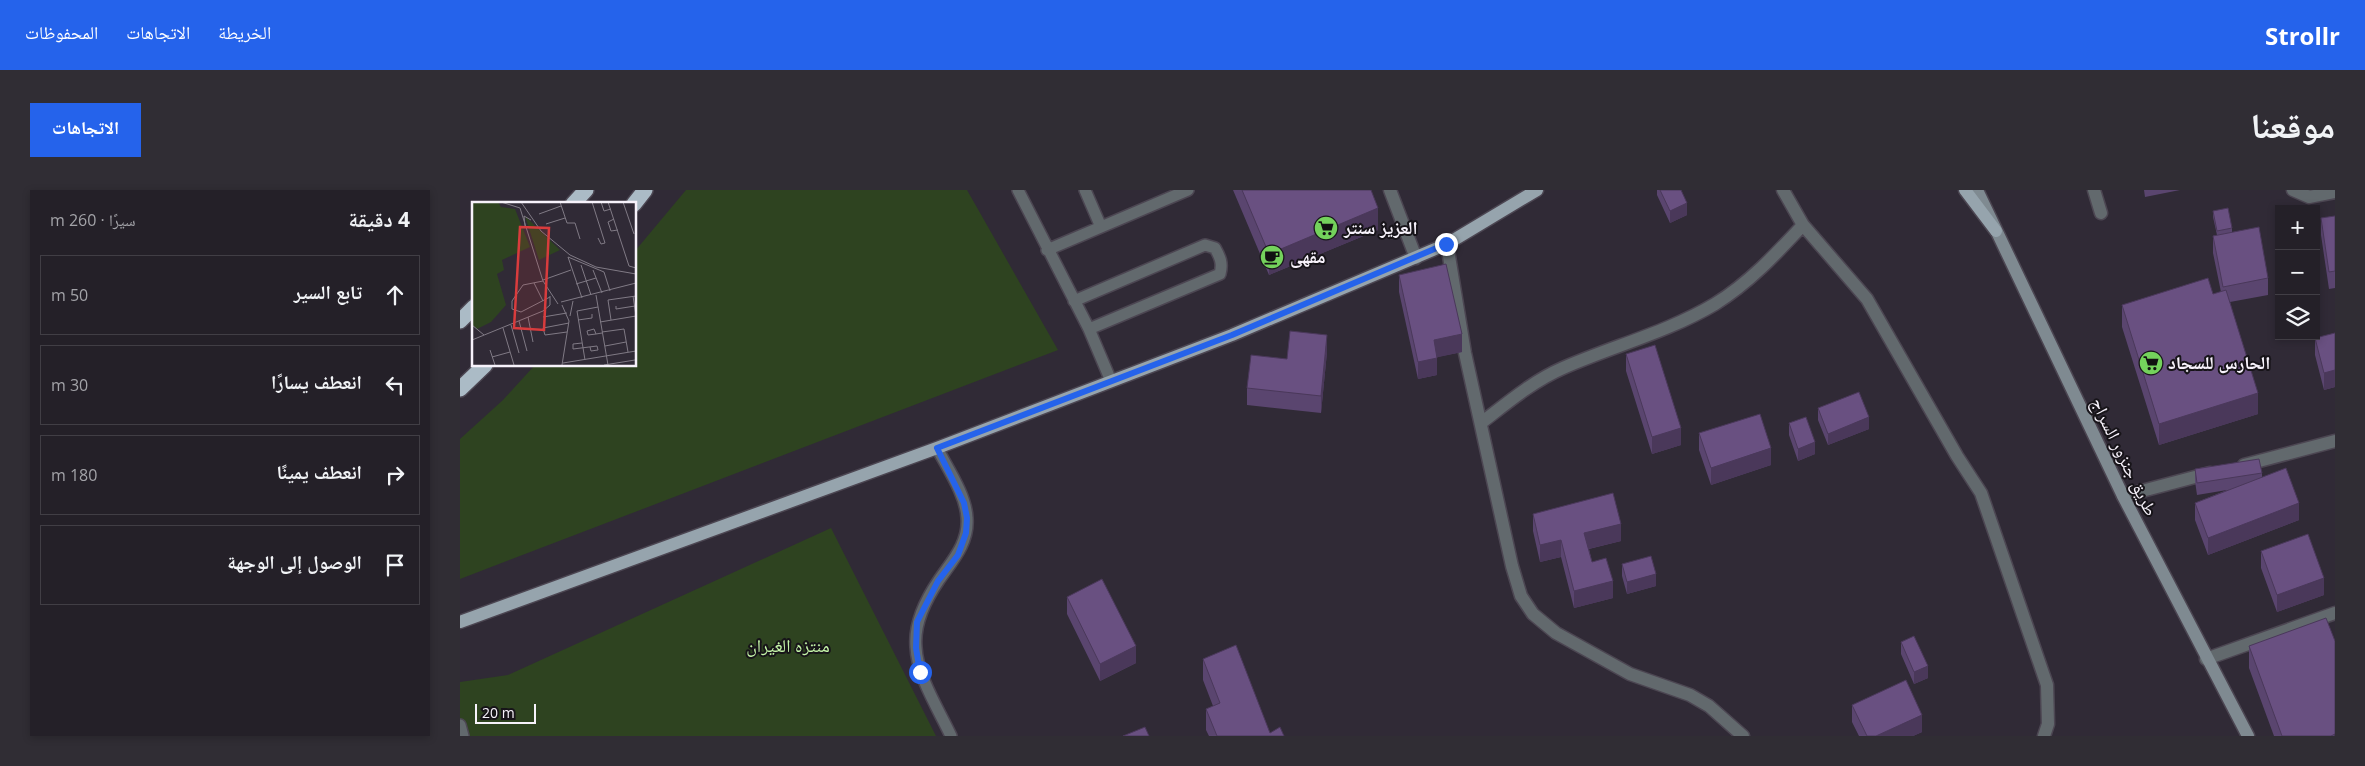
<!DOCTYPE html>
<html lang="ar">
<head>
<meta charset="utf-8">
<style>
  body { margin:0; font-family:"Open Sans","Noto Naskh Arabic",sans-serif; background:#302d34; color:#f1f3f6; direction:rtl }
  .controls { position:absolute; right:15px; top:15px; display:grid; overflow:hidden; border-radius:0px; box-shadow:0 2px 8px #0003 }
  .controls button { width:45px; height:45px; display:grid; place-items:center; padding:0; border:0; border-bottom:1px solid #413e45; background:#242028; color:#f1f3f6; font:25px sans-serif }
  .scale { position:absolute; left:15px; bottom:12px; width:61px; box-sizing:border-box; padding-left:5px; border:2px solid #f7f2fb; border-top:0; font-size:14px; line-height:18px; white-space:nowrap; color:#f7f2fb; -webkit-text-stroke:4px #171419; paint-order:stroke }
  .stop { position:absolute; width:15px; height:15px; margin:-11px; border:4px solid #2563eb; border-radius:50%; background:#fff }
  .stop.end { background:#2563eb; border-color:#fff; box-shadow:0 1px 5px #0008 }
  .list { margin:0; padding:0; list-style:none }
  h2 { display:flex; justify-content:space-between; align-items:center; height:65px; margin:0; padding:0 20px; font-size:21px }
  h2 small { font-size:16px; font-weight:400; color:#a3a3a8 }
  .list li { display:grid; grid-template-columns:32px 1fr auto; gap:15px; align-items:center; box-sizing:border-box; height:80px; margin:0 10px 10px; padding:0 10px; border:1px solid #413e45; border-radius:0px }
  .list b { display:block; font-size:19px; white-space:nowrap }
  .list em { font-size:16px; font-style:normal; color:#a3a3a8 }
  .icon { flex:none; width:28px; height:28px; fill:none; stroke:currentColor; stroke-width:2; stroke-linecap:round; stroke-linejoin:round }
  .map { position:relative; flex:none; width:1875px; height:546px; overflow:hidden; direction:ltr; border-radius:0px }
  header { display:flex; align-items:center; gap:30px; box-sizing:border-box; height:70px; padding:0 25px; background:#2563eb; color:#fff }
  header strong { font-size:24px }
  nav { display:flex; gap:28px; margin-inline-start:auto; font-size:18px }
  .intro { display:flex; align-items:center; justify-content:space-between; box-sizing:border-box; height:120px; padding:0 30px }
  h1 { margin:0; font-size:35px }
  .button { padding:12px 22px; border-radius:0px; background:#2563eb; color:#fff; font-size:18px; font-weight:700 }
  main { display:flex; gap:30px; padding:0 30px }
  aside { flex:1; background:#242028; border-radius:0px; box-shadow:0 2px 8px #0003 }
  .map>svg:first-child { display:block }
  .green { fill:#2e4320 }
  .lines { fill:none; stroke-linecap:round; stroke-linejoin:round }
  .lane-casing { stroke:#4c4652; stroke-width:14 }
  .street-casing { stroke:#4c4652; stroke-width:15 }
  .secondary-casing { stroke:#4c4652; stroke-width:15 }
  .primary-casing { stroke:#4c4652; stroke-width:15 }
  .highway-casing { stroke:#4c4652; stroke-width:18 }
  .lane { stroke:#62696d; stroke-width:11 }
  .street { stroke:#62696d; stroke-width:12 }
  .secondary { stroke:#7f8a91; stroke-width:12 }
  .primary { stroke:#96a4ad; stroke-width:12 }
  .highway { stroke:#abbbc6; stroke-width:15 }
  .wall { fill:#5a456f }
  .shaded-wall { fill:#4a385a }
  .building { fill:#695081; stroke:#4a385a }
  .route { stroke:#2563eb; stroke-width:6 }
  .labels { text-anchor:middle; stroke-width:4; stroke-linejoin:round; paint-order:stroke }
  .poi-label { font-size:18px; font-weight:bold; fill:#f7f2fb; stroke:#171419; text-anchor:start }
  .street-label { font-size:18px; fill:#f7f2fb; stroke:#171419 }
  .park-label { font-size:18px; fill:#c5f5a8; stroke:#171419 }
  .inset-road { fill:none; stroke:#807a85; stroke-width:1 }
  .view { fill:#d93c3d; fill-opacity:0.15; stroke:#d93c3d; stroke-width:2.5 }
  .inset-edge { fill:none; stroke:#f7f2fb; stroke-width:2.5 }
</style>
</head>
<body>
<header>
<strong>Strollr</strong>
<nav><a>الخريطة</a><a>الاتجاهات</a><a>المحفوظات</a></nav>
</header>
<div class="intro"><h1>موقعنا</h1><a class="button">الاتجاهات</a></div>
<main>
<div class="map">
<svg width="1875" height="546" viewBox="0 0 1875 546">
  <rect width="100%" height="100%" fill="#302a36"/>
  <path class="green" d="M226,0H507L598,160L0,389V249L43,210L75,175H175V61Z
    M371,338L476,546H0V492L48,485Z"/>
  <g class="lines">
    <g class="lane-casing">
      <path id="lane" d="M558,0L629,139L651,191
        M625,0L641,37
        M587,60L728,0
        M614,111L745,55L755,58C760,67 763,73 760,84L629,139
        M477,258C488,279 506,305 507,328C509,353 492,371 479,390C466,409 454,434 456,457C457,486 479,520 491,546
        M0,535L3,546"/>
    </g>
    <g class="street-casing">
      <path id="street" d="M930,0L956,68
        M1323,0L1343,35L1407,109L1497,266L1521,303L1587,495L1588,534L1584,546
        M1634,0L1641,23
        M1833,0L1849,7L1875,2
        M987,54L1005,163L1052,376L1061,406L1073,424L1096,443L1170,484L1230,505L1249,516L1283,546
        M1021,233C1047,213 1073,191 1103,178C1153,156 1208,142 1255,114C1289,93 1316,64 1343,35
        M1784,275L1875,251
        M1663,306L1750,283
        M1746,469L1875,423"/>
    </g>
    <g class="secondary-casing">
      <path id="secondary" d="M1517,0L1663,306L1788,546"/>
    </g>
    <g class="primary-casing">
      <path id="primary" d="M1505,0L1536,41
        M0,432L477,258L772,145L987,54L1077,0"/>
    </g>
    <g class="highway-casing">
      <path id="highway" d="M113,14L126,0
        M174,14L185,0
        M0,131L14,117
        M0,199L25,175"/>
    </g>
    <use href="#lane" class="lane"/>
    <use href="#street" class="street"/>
    <use href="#secondary" class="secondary"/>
    <use href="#primary" class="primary"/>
    <use href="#highway" class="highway"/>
  </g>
  <path class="wall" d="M773,0H911L918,40L809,85Z
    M1197,0H1221L1227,25L1210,33L1197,5Z
    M1684,0H1720L1685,7Z
    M1753,21L1772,38V42L1808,88V105L1770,112L1798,224L1699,255L1662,137V115L1753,104L1761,102L1753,63V46L1757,45L1753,27Z
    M1875,26V98L1869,99L1861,45V28Z
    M939,85L1002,162L977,167V185L958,189L939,102Z
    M1875,143V197L1864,200L1855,165V148Z
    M867,162L861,223L787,215V198L827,169Z
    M1166,164L1221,255L1192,264L1166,181Z
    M1358,218L1409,239L1368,255L1358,230Z
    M1329,233L1355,264L1338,271L1329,245Z
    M1239,243L1311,275L1251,295L1239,260Z
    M1735,279L1802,283V287L1839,330L1748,365L1735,330V313L1767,300L1737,305L1735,291Z
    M1073,324L1161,351L1129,359L1132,372L1153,408L1114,418L1101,367L1080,372L1073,341Z
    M1801,361L1864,405L1817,422L1801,378Z
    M1162,374L1196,396L1167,404L1162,386Z
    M607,407L676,473L640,491L607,424Z
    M1441,452L1468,488L1454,494L1441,464Z
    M1789,456L1875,546H1814L1789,478Z
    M743,469L810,543L824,546H749L746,540V519L753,516L743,490Z
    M1392,515L1462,542L1453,546H1399L1392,532Z"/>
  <path class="shaded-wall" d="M1227,13V25L1210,33V21Z
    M918,18V40L809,85V64Z
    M1002,144V162L974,168V150Z
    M867,145V162L861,223V206Z
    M977,168V185L958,189V172Z
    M1875,180V197L1864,200V183Z
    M1798,203V224L1699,255V234Z
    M1409,227V239L1368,255V244Z
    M1221,238V255L1192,264V247Z
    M1355,252V264L1338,271V259Z
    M1311,258V275L1251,295V278Z
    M1839,313V330L1748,365V348Z
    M1161,334V351L1124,360V343Z
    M1101,350V367L1080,372V355Z
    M1196,384V396L1167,404V392Z
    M1864,388V405L1817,422V405Z
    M1153,391V408L1114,418V401Z
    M676,456V473L640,491V474Z
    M1468,476V488L1454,494V482Z
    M1462,525V542L1453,546H1416Z"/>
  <path class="building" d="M782,0H911L918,18L809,64Z
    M1200,0H1221L1227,13L1210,21Z
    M1768,18L1772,38L1757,41L1753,21Z
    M1875,26V81L1869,82L1861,28Z
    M1799,37L1808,88L1763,97L1753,46Z
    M986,74L1002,144L974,150L977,168L958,172L939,85Z
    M1748,88L1753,104L1766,100L1798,203L1699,234L1662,115Z
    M830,141L867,145L861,206L787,198L791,165L827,169Z
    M1875,143V180L1864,183L1855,148Z
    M1195,155L1221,238L1192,247L1166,164Z
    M1399,202L1409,227L1368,244L1358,218Z
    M1300,224L1311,258L1251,278L1239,243Z
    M1346,227L1355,252L1338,259L1329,233Z
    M1799,269L1802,283L1737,293L1735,279Z
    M1826,278L1839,313L1748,348L1735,313Z
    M1153,303L1161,334L1124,343L1132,372L1146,368L1153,391L1114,401L1101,350L1080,355L1073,324Z
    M1848,344L1864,388L1817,405L1801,361Z
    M1191,366L1196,384L1167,392L1162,374Z
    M642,389L676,456L640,474L607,407Z
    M1866,428L1875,451V544L1871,546H1822L1789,456Z
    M1454,446L1468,476L1454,482L1441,452Z
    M776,455L810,543L820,537L824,546H757L746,519L760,513L743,469Z
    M1446,490L1462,525L1416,546H1407L1392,515Z
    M685,537L689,546H663Z"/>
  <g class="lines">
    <path class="route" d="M460,482L456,458L457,432L478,391L498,365L506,343L507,328L504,313L477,258L772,145L986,54"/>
  </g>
  <defs>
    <g id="supermarket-disc" transform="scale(1.25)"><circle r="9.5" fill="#74d25c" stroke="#171419"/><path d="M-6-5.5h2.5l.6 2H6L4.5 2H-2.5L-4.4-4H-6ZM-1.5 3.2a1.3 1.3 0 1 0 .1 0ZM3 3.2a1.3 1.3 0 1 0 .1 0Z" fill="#111"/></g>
    <g id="cafe-disc" transform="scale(1.25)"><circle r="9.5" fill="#74d25c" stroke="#171419"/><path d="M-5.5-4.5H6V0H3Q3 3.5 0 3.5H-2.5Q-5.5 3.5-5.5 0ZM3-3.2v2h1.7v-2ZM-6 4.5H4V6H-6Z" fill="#111"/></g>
  </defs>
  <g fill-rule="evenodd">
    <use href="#supermarket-disc" x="866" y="38"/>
    <use href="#cafe-disc" x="812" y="67"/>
    <use href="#supermarket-disc" x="1691" y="173"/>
  </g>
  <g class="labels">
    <g class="poi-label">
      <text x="884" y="44">العزيز سنتر</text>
      <text x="830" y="73">مقهى</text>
      <text x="1708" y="179">الحارس للسجاد</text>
    </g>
    <g class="street-label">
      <text transform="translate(1664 267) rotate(64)" y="6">طريق جنزور السراج</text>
    </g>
    <g class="park-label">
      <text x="328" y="462">منتزه الغيران</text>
    </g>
  </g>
  <g transform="translate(12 12)">
    <rect width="164" height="164" fill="#302a36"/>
    <path d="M0,0H26L29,5L43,7L58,45L30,58L32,68L25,72L34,103L19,120L5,127L0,123ZM53,14L88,48L67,58Z" fill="#2e4320"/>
    <path class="inset-road" d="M29,0L48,6L71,79L86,102M49,0L69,29L98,53L124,65L164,72M88,0L95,21H103L108,37M120,0L133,41L129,42L126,36M129,0L132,9L139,7M136,0L157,64L164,66M151,0L162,32M67,12L89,4M142,17L136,20L139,29L146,28M74,22L93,16M53,24L52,14L59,18M109,63L119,93M121,68L130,91M71,78L99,68M71,79L51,83L40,99V107L49,110L78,95M62,81L71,99M104,82L124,76M124,93L136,163M110,96L96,55L132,70L138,89M89,100L164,81M90,103L97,119L90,163M144,104V107L163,104M71,109L78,103V94M98,114L101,99M56,115L61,140M71,115L95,111M106,118L120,116V112M139,118L136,98L164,94M47,119L55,149M128,120L164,114L161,94M0,123L12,133M39,123L47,151M31,126L42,163M95,130L73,133L71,126L97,121M130,130L152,127L156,150M124,132L122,127L115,129L116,133L124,132L130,131M0,138L71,109M110,141L101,142V147L125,144L126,148L119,149L118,145M133,144L154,140M18,148L23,163M20,155L38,150M113,158L105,109L126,105M91,161L164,149M132,163L163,158"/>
    <path class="view" d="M48,25L77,26L72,128L42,126Z"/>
    <rect width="164" height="164" class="inset-edge"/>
  </g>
</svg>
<div class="controls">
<button>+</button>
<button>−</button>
<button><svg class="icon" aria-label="layers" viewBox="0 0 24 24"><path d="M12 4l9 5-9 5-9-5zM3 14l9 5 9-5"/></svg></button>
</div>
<div class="scale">20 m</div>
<div class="stop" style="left:460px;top:482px"></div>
<div class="stop end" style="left:986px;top:54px"></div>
</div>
<aside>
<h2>4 دقيقة<small>سيرًا · 260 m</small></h2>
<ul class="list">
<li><svg class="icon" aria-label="ahead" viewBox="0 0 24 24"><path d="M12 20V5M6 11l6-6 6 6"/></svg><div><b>تابع السير</b></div><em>50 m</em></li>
<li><svg class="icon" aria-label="left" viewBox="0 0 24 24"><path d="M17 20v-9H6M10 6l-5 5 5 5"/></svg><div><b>انعطف يسارًا</b></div><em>30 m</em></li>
<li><svg class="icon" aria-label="right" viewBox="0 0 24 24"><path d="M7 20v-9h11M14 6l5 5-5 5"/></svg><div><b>انعطف يمينًا</b></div><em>180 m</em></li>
<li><svg class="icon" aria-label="arrive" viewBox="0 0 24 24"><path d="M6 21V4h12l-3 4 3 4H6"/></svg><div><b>الوصول إلى الوجهة</b></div></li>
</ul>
</aside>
</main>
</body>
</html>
